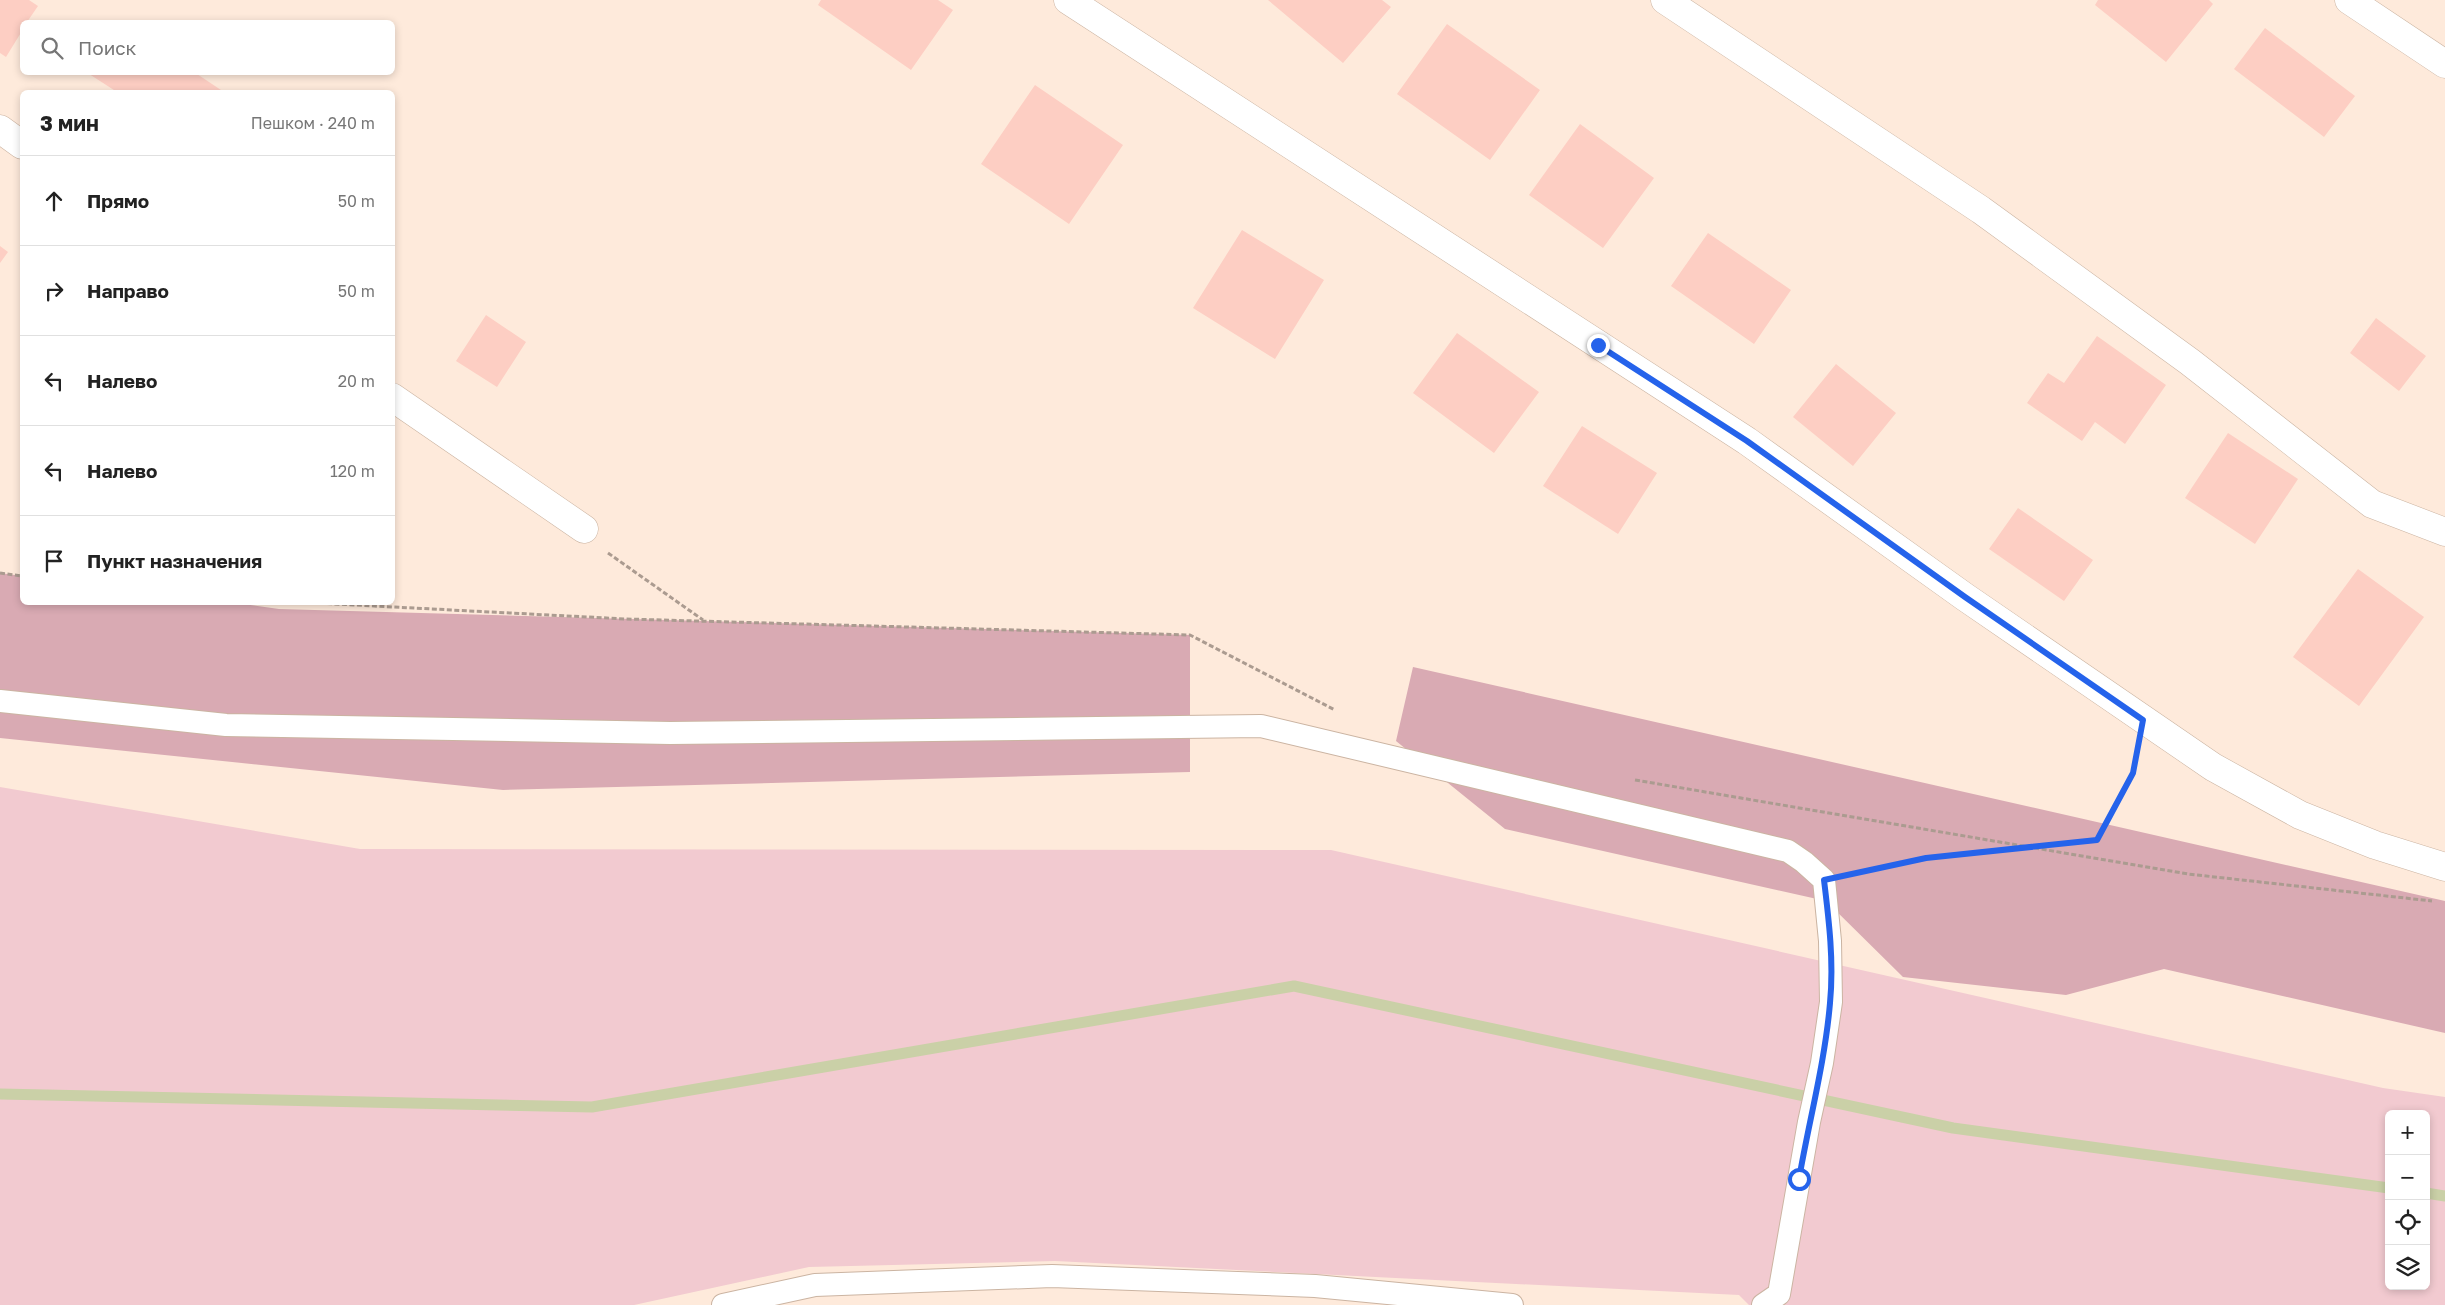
<!DOCTYPE html>
<html lang="ru">
<head>
<meta charset="utf-8">
<style>
  body { margin:0; font-family:"Golos Text",sans-serif; background:#f2f2f2; color:#222 }
  .controls { position:absolute; right:15px; bottom:15px; display:grid; overflow:hidden; border-radius:8px; box-shadow:0 2px 8px #0003 }
  .controls button { width:45px; height:45px; display:grid; place-items:center; padding:0; border:0; border-bottom:1px solid #e0e0e0; background:#fff; color:#222; font:25px sans-serif }
  .stop { position:absolute; width:15px; height:15px; margin:-11px; border:4px solid #2563eb; border-radius:50%; background:#fff }
  .stop.end { background:#2563eb; border-color:#fff; box-shadow:0 1px 5px #0008 }
  .list { margin:0; padding:0; list-style:none }
  h2 { display:flex; justify-content:space-between; align-items:center; height:65px; margin:0; padding:0 20px; font-size:21px }
  h2 small { font-size:16px; font-weight:400; color:#767676 }
  .list li { display:grid; grid-template-columns:32px 1fr auto; gap:15px; align-items:center; box-sizing:border-box; height:90px; padding:0 20px; border-top:1px solid #e0e0e0 }
  .list b { display:block; font-size:19px; white-space:nowrap }
  .list em { font-size:16px; font-style:normal; color:#767676 }
  .icon { flex:none; width:28px; height:28px; fill:none; stroke:currentColor; stroke-width:2; stroke-linecap:round; stroke-linejoin:round }
  .map { position:relative; flex:none; width:2445px; height:1305px; overflow:hidden }
  .search { position:absolute; background:#fff; box-shadow:0 2px 8px #0003; left:20px; top:20px; width:375px; height:55px; display:flex; align-items:center; gap:12px; box-sizing:border-box; padding:0 18px; border-radius:8px; color:#767676; font-size:19px }
  .panel { position:absolute; background:#fff; box-shadow:0 2px 8px #0003; left:20px; top:90px; width:375px; height:515px; border-radius:8px }
  .map>svg:first-child { display:block }
  .green { fill:#f2cad0; fill-rule:evenodd }
  .forest { fill:#d9aab3 }
  .lines { fill:none; stroke-linecap:round; stroke-linejoin:round }
  .stream { stroke:#cad0a7; stroke-width:11 }
  .building { fill:#fdcec3 }
  .lane-casing { stroke:#cbb4a2; stroke-width:24 }
  .street-casing { stroke:#cbb4a2; stroke-width:29 }
  .path { stroke:#ab9b90; stroke-width:3; stroke-dasharray:5 2.5; stroke-linecap:butt }
  .lane { stroke:#fff; stroke-width:22 }
  .street { stroke:#fff; stroke-width:28 }
  .route { stroke:#2563eb; stroke-width:6 }
</style>
</head>
<body>
<div class="map">
<svg width="2445" height="1305" viewBox="0 0 2445 1305">
  <rect width="100%" height="100%" fill="#feeadb"/>
  <path class="green" d="M0,787L360,849L1331,850L2383,1088L2445,1097V1305H1749L1739,1295L1055,1261L809,1267L634,1305H0ZM2389,1114H2426V1286H2389Z"/>
  <path class="forest" d="M0,573L22,576V602H228L279,609L1190,635V772L503,790L0,738Z
    M1413,667L2445,901V1033L2164,969L2066,995L1903,977L1826,901L1505,829L1396,741Z"/>
  <g class="lines">
    <path class="stream" d="M0,1094L592,1107L1294,986L1953,1128L2389,1188
      M2426,1193L2445,1196"/>
  </g>
  <path class="building" d="M0,0H29L38,6L27,22H22V31L6,57L0,53Z
    M821,0H938L953,10L911,70L818,5Z
    M1268,0H1382L1391,7L1343,63Z
    M2098,0H2209L2213,4L2166,62L2095,5Z
    M1447,24L1540,90L1490,160L1397,94Z
    M2265,28L2355,96L2324,137L2234,69Z
    M86,72H194L221,90L219,92H117Z
    M1035,85L1123,145L1069,224L981,164Z
    M1580,124L1654,178L1603,248L1529,195Z
    M1242,230L1324,280L1275,359L1193,308Z
    M1708,233L1791,290L1754,344L1671,286Z
    M0,246L8,252L0,263Z
    M486,315L526,342L497,387L456,361Z
    M2376,318L2426,356L2399,391L2350,353Z
    M1457,333L1539,392L1494,453L1413,393Z
    M2097,336L2166,385L2125,444L2095,422L2082,441L2027,403L2048,373L2064,383Z
    M1836,364L1896,413L1853,466L1793,417Z
    M1582,426L1657,473L1618,534L1543,486Z
    M2228,433L2298,479L2255,544L2185,498Z
    M2018,508L2093,560L2064,601L1989,549Z
    M2358,569L2424,617L2359,706L2293,657Z"/>
  <g class="lines">
    <g class="lane-casing">
      <path id="lane" d="M0,701L226,725L670,733L1261,726L1788,851L1804,862L1824,880L1830,941L1831,1002L1822,1063L1809,1122L1779,1294L1763,1305
        M723,1305L815,1285L1052,1276L1315,1286L1512,1305"/>
    </g>
    <g class="street-casing">
      <path id="street" d="M1068,0L1747,441L1965,597L2213,767L2300,815L2375,845L2445,867
        M1665,0L1981,210L2190,362L2372,504L2445,532
        M2349,0L2445,64
        M0,129L22,145
        M392,397L584,529"/>
    </g>
    <path class="path" d="M608,553L703,620
      M0,573L22,576
      M297,602L626,619L1190,635L1335,710
      M1635,780L2188,874L2432,901
      M2035,846L2097,840L2133,773L2136,755
      M1853,874L1926,858L2024,847"/>
    <use href="#lane" class="lane"/>
    <use href="#street" class="street"/>
  </g>
  <g class="lines">
    <path class="route" d="M1598,345L1747,441L1965,597L2143,720L2133,773L2097,840L1926,858L1824,880C1829,921 1834,962 1830,1003C1825,1062 1809,1121 1799,1179"/>
  </g>
</svg>
<div class="controls">
<button>+</button>
<button>−</button>
<button><svg class="icon" aria-label="locate" viewBox="0 0 24 24"><circle cx="12" cy="12" r="6"/><path d="M12 2v4M12 18v4M2 12h4M18 12h4"/></svg></button>
<button><svg class="icon" aria-label="layers" viewBox="0 0 24 24"><path d="M12 4l9 5-9 5-9-5zM3 14l9 5 9-5"/></svg></button>
</div>
<div class="stop" style="left:1799px;top:1179px"></div>
<div class="stop end" style="left:1598px;top:345px"></div>
<div class="search"><svg class="icon" aria-label="search" viewBox="0 0 24 24"><circle cx="10" cy="10" r="6"/><path d="M15 15l6 6"/></svg>Поиск</div>
<section class="panel">
<h2>3 мин<small>Пешком · 240 m</small></h2>
<ul class="list">
<li><svg class="icon" aria-label="ahead" viewBox="0 0 24 24"><path d="M12 20V5M6 11l6-6 6 6"/></svg><div><b>Прямо</b></div><em>50 m</em></li>
<li><svg class="icon" aria-label="right" viewBox="0 0 24 24"><path d="M7 20v-9h11M14 6l5 5-5 5"/></svg><div><b>Направо</b></div><em>50 m</em></li>
<li><svg class="icon" aria-label="left" viewBox="0 0 24 24"><path d="M17 20v-9H6M10 6l-5 5 5 5"/></svg><div><b>Налево</b></div><em>20 m</em></li>
<li><svg class="icon" aria-label="left" viewBox="0 0 24 24"><path d="M17 20v-9H6M10 6l-5 5 5 5"/></svg><div><b>Налево</b></div><em>120 m</em></li>
<li><svg class="icon" aria-label="arrive" viewBox="0 0 24 24"><path d="M6 21V4h12l-3 4 3 4H6"/></svg><div><b>Пункт назначения</b></div></li>
</ul>
</section>
</div>
</body>
</html>
